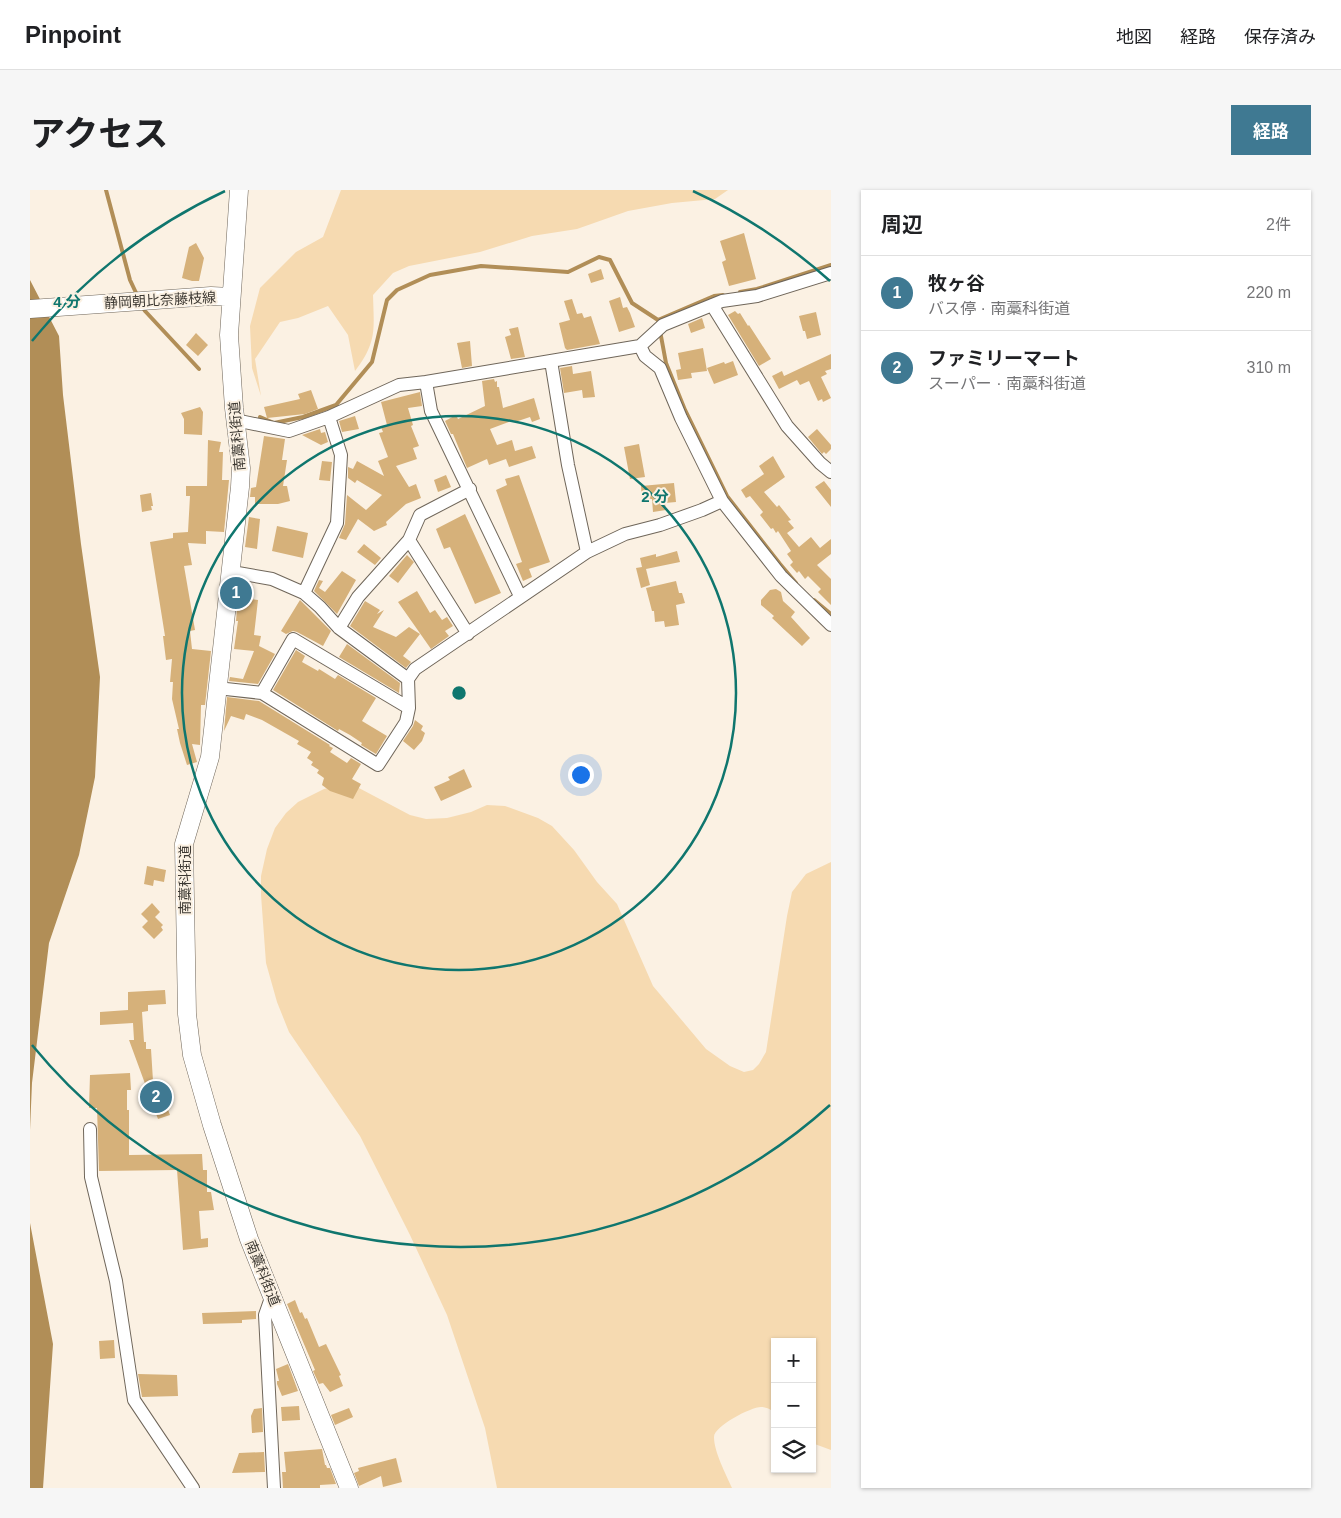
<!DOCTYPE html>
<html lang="ja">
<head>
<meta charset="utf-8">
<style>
  body { margin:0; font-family:Helvetica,"Noto Sans JP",sans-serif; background:#f6f6f6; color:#202124 }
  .controls { position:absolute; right:15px; bottom:15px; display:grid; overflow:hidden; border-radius:0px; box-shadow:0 1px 4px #0004 }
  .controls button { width:45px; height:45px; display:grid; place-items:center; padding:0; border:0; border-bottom:1px solid #e0e0e0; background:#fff; color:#202124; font:25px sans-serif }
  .you { position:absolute; left:550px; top:584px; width:18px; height:18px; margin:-12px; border:4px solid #fff; border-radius:50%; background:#1a73e8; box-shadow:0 0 0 8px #1a73e833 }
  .badge { display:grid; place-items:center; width:32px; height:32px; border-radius:50%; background:#3f7992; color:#fff; font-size:16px; font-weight:700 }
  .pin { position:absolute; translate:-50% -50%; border:2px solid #fff; box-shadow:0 1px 5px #0006 }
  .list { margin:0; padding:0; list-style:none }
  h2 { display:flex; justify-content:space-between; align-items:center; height:65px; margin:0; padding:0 20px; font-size:21px }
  h2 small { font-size:16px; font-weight:400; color:#757577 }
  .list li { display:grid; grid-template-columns:32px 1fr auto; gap:15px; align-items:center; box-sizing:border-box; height:75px; padding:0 20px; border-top:1px solid #e0e0e0 }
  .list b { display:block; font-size:19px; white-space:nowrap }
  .list p { margin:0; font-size:16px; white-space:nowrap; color:#757577 }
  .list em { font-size:16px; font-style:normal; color:#757577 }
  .icon { flex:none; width:28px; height:28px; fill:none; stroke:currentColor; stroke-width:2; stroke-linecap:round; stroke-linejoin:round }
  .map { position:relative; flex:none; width:801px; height:1298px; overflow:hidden; border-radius:0px }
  header { display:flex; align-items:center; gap:30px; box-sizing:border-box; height:70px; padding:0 25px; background:#fff; border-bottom:1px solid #e0e0e0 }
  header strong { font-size:24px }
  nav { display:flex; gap:28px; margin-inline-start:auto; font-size:18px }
  .intro { display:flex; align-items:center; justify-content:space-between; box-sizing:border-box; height:120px; padding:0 30px }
  h1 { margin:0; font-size:35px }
  .button { padding:12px 22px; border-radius:0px; background:#3f7992; color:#fff; font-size:18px; font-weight:700 }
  main { display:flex; gap:30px; padding:0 30px }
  aside { flex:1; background:#fff; border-radius:0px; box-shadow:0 1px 4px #0004 }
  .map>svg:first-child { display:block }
  .green { fill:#f6dab1 }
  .water { fill:#b18e57 }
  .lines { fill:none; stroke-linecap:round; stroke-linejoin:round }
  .stream { stroke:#b18e57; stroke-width:4 }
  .building { fill:#d6b17a }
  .street-casing { stroke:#6f665a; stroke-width:14 }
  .secondary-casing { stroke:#6f665a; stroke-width:19 }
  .street { stroke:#fff; stroke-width:12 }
  .secondary { stroke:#fff; stroke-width:18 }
  .ring { fill:none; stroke:#0f766e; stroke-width:2.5 }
  .labels { text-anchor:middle; stroke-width:4; stroke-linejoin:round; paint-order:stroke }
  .street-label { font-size:14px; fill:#3c3832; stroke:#fbf1e3 }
  .centre { fill:#0f766e; stroke:#fbf1e3; stroke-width:2.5 }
  .ring-label { font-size:15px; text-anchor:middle; font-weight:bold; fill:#0f766e; stroke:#fbf1e3; stroke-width:4; stroke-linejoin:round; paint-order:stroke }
</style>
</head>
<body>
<header>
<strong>Pinpoint</strong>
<nav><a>地図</a><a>経路</a><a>保存済み</a></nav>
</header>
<div class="intro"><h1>アクセス</h1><a class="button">経路</a></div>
<main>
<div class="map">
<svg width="801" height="1298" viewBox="0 0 801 1298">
  <rect width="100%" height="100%" fill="#fbf1e3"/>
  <path class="green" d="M311,0H698L685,9L642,13L598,21L547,39L502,46L450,62L379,76L363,83L343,105C344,140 347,152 325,181L318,145L298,116L268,128L250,132L225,169L231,206L222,178L220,136L230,98L266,62L293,47Z
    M310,595L327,597L380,625L396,629L417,628L441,622L457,615L475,616L508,628L522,636L544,660L567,692L587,714L623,796L676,859L700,876L714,882L723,880L729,874L736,862L757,726L762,702L776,684L801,672V1260L782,1253V1152H745V1223C742,1220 736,1217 731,1217C721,1217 684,1236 684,1247C684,1262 696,1284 702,1298H467L455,1238L417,1125L380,1045L330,946L259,842L247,812L236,773L231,705V686L237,659L245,638L256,623L268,612L294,599Z"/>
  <path class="water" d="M0,90L29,146L33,205L51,354L70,487L65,587L49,665L19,753L2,893L0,940Z
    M0,1033L23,1154L13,1298H0Z"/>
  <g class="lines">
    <path class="stream" d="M76,0L100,90L108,107
      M710,102L727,99L801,75
      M112,116L115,121L169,179
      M628,130L684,106L693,105
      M230,227L244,233L273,227L306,215L342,172L357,110L367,100L400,85L451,76L538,82L569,67L580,70L602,113L628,130L636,173L655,220L697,306L750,374L766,393
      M784,410L801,424"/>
  </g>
  <path class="building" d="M714,43L726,89L699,96L692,72L696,70L690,51Z
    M166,53L174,68L169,91H162L152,88L159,57Z
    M571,79L574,89L561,93L558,84Z
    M590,107L593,118L597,117L600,123L605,137L589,142L579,111Z
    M542,109L547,124L552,123L554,128L561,126L570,154L537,160L535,158L529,133L540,130L534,111Z
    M705,121L708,124L710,123L718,136L719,135L741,169L729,176L698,125Z
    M786,122L791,145L777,149L775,141H773L769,126Z
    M672,128L675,138L661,143L658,134Z
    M488,137L495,167L481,169L475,147L481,145L479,139Z
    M166,143L178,155L168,166L156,155Z
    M440,151L442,176L432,178L427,153Z
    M673,158L677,181L661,183L662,188L648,190L646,180L651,179L648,163Z
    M801,164V179L795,181L797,184L791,187L801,208L793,212L792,209L788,211L779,191L770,195L767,190L749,199L742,186L752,181L754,186Z
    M703,171L708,185L684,194L677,178L694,172L695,174Z
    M542,176L543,184L561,181L565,207L553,208L552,200L534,203L530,178Z
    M464,189L465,192L467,191V197H469L473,218L504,208L510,229L502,232L500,227L485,232L484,230L460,239L467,255L482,250L485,261L502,256L506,268L479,277L476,269L459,275L457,269L437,278L423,244H421L415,231L426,225L428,229L455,216L452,191Z
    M281,200L288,219L275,224L237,228L234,217L270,209L268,204Z
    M390,202L392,216L378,218L383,235L381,236L389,256L383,258L387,269L366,276L379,297L386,294L391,308L376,314L356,332L357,335L344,341L328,329L316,350L309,348L315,334L317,305L336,320L352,305L327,290L325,293L318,288V277L323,279L327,271L354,286L348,271L358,267L349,243L353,242L351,237L357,235L351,212Z
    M170,217L173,222L172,245L154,244V229L151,223Z
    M325,226L329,239L312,242L309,231Z
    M290,239L291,243L295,242L298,252L291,255L272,245Z
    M787,239L801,255V259L796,264L794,262L792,264L778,247Z
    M234,246L255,249L252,270H257L253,296H257L260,311L248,314H225V307H220L221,298L226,297Z
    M178,250L191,252L189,262H193L192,290H199L194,342L176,341V354L158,353L162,375L154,376L165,440L160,441L162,459L181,461L175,515H171L170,555L162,554L167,572L157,575L150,553L147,539H149L142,509L143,492H140L142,469L136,470L133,446H135L120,352L143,348V343L158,342L160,306H156V296H177Z
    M609,254L615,287L600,289L594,257Z
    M743,266L755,287L734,302L747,317L749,315L761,330L758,331L764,338L757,343L769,357L781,347L790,358L801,349V364L787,375L801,389V415L788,402L791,399L778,386L775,389L769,381L767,383L760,375L763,372L757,364L761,361L748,341L746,343L743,338L741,339L730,325L733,322L720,306L716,308L711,300L734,284L729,276Z
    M292,271L302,272L300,291L289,290Z
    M416,285L421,297L408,302L404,290Z
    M489,285L520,372L499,379L502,387L493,391L486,374L492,372L466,300L477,295L475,289Z
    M794,291L801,300V317L785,297Z
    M644,293L646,312L635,313L636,320L623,322L622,309L612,310L611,296Z
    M121,303L123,316H121L122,320L112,322L110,305Z
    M435,324L471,403L445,414L420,357L414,359L406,339Z
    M219,327L230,329L227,359L215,357Z
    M247,336L278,343L273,368L242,361Z
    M334,354L351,368L345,375L327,362Z
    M647,361L650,372L616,379L620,395L611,398L606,378L612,377L610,368L626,364V367Z
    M377,365L384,372L368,393L359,386Z
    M312,381L326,390L307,424L284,401L289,390L293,391L289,398L295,402Z
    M646,391L649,403H652L655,413L646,415L649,435L635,437L634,431L625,432L624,421H622L616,398Z
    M746,399L751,402L753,411L765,422L761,427L780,448L772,456L742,428L744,426L731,415V410L740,400Z
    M387,401L400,423L405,420L412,430L417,427L423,436L415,441L419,446L401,459L368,412Z
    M208,407L228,410L224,445L231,446L229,456L245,464L228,494L199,491L200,487L213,489L224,461L204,459L208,431H206Z
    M270,410L301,441L293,456L267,442L263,441L256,444L251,441Z
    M335,411L350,420L347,424L354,420L343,437L366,447L379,437L390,444L373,466L381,472L376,478L320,436Z
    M317,454L370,493L369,503L309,467Z
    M266,460L275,466L272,472L288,481L289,479L305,489L308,485L346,508L332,531L357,546L346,564L331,555L332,553L320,545L309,539L308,541L243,500Z
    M197,507L229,511L300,555L299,556L303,558L300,562L317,573L321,568L331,574L322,589L331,594L323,609L300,601L292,595L294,588L287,583L289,580L281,575L283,572L277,568L281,562L267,554L269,551L232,530L216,524L214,530L201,526L194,541Z
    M385,530L393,536L391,540L395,543L392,551L384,560L373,551L383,536Z
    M434,579L442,597L411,611L404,597L420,590L418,587Z
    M117,676L136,680L134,692L124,690L123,696L114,694Z
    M122,713L130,722L125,727L133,735L131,737L133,740L124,749L112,737L118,731L111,724Z
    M135,800L136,814L118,815V821L112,822L114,852H116V859H121L123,891L127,890L140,925L128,929L99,850H104L103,833L70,835V822L98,820V802Z
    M100,883L101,900H97V920H99V965L172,964L173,980H177V1002H181L184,1020L169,1021L171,1049L178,1048V1057L153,1060L147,980L69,981L67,918H59L60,885Z
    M265,1110L270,1123L272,1122L275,1129L277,1128L289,1157L296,1154L311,1185L309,1186L313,1196L300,1202L293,1193L289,1194L283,1181L285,1180L257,1114Z
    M226,1121V1129L212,1130V1133L173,1134L172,1123Z
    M84,1150L85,1168L70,1169L69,1151Z
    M258,1174L268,1201L252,1206L247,1194V1191H249L246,1179Z
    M108,1184L147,1185L148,1206L112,1207Z
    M269,1216L270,1230L252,1231L251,1217Z
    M232,1218L233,1242L222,1243L221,1226L224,1219Z
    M319,1218L323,1227L305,1235L301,1225Z
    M292,1259L295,1275H296L297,1278H300L306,1294L290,1295V1298H253L252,1282H256L254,1262Z
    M234,1262L235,1282L202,1283L209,1263Z
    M366,1268L372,1292L353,1297L351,1286L329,1296L324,1283L329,1281L328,1278Z"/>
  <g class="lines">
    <g class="street-casing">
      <path id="street" d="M682,115L757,236L790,273L801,282
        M610,156L615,166L630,178L651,228L692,311L751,386L801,435
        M396,192L401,221L490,406
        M205,230L259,241L299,227L369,195L396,192L610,156L633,135L692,111L727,106L801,83
        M379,350L438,444
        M557,362L595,344L630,335L672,320L692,311
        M202,382L242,389L274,403L290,417L309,438L378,489
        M274,403L307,333L311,265L299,227
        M309,438L328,407L379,350L390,325L440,299
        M187,498L232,503L348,575L376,532L379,518L378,489L385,479L557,362L538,275L521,171
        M232,503L263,449L379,518
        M60,939L61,987L86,1091L104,1210L163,1298
        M242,1105L235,1125L244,1298"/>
    </g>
    <g class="secondary-casing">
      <path id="secondary" d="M209,0L199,145L204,218L211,278L210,297L180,567L154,654L157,824L162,865L182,935L219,1049L319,1298
        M0,119L181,106L201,107"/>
    </g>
    <use href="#street" class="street"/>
    <use href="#secondary" class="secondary"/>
  </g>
  <g class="ring">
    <circle cx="429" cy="503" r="277"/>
    <path d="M800 915A554 554 0 0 1 2 855M2 151A554 554 0 0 1 195 1M663 1A554 554 0 0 1 800 91"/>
  </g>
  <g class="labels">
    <g class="street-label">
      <text transform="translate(130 110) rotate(-3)" y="5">静岡朝比奈藤枝線</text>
      <text transform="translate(207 246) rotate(-95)" y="5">南藁科街道</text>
      <text transform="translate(155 690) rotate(-90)" y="5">南藁科街道</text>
      <text transform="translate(233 1083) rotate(68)" y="5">南藁科街道</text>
    </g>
  </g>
  <circle cx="429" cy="503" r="8" class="centre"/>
  <g class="ring-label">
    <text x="37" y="117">4 分</text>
    <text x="625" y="312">2 分</text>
  </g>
</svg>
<div class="controls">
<button>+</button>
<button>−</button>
<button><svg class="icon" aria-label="layers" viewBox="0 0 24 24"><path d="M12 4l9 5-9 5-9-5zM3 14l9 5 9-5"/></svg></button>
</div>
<div class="you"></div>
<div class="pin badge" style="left:206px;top:403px">1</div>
<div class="pin badge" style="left:126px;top:907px">2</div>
</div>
<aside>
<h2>周辺<small>2件</small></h2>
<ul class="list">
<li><span class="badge">1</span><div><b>牧ヶ谷</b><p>バス停 · 南藁科街道</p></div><em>220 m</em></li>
<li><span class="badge">2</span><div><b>ファミリーマート</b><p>スーパー · 南藁科街道</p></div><em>310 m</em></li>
</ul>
</aside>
</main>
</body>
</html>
